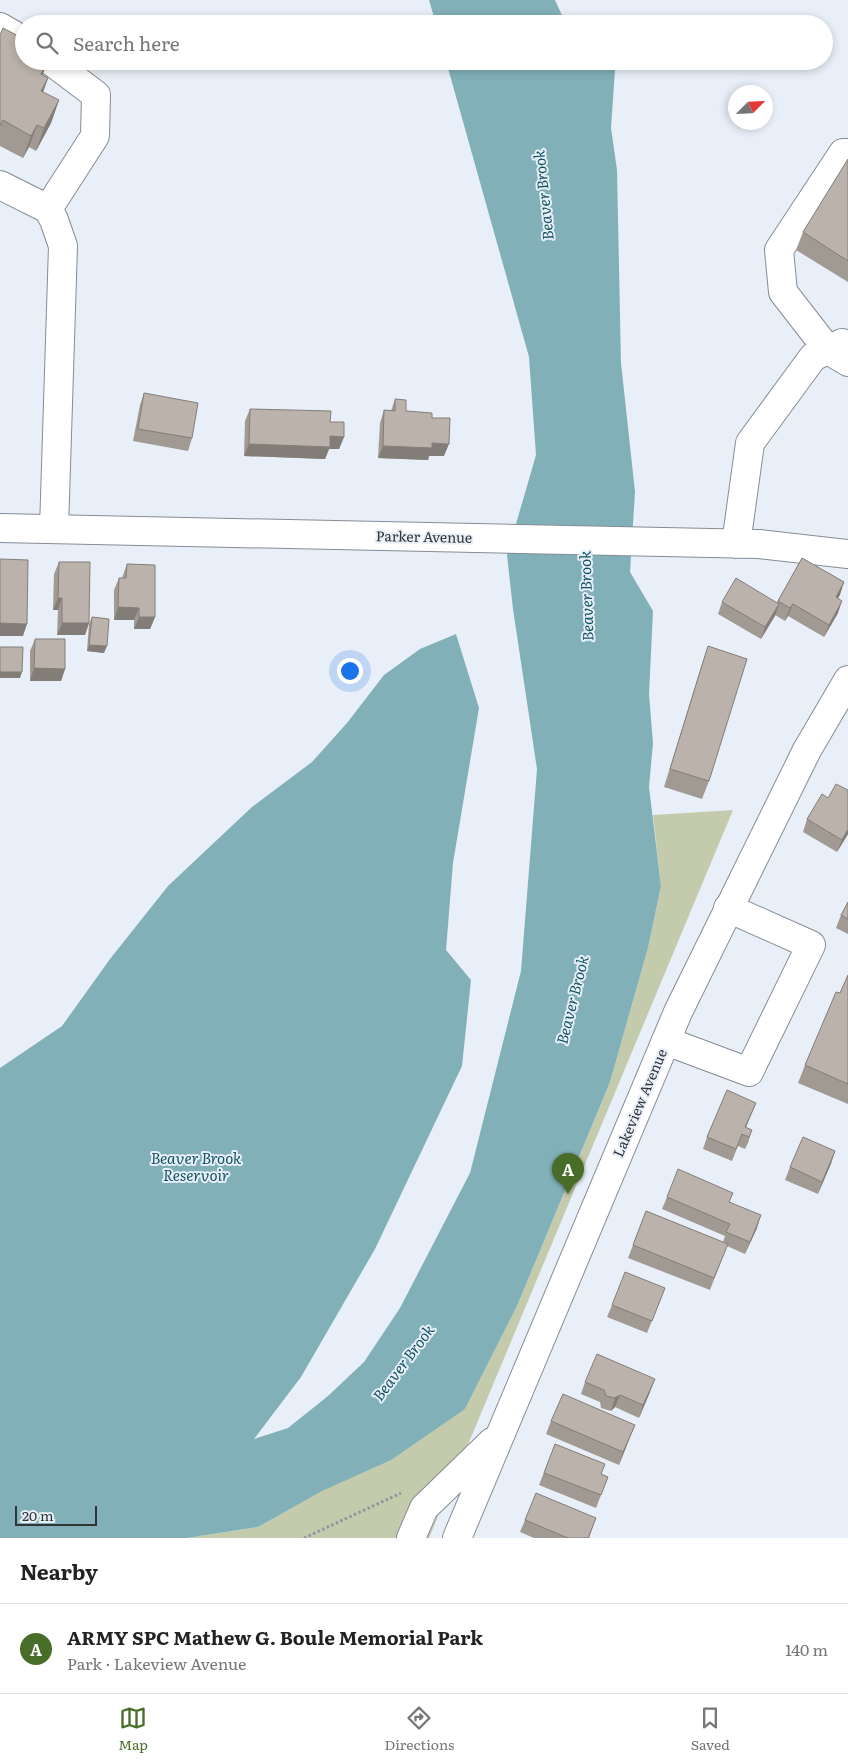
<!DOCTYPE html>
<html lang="en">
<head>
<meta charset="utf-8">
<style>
  body { margin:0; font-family:Literata,serif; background:#f6f6f6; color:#222 }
  .compass { position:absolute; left:728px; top:85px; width:45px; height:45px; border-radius:50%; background:#fff; box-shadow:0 2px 8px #0003; rotate:66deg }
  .scale { position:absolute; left:15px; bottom:12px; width:82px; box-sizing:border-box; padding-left:5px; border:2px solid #313437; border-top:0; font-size:14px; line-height:18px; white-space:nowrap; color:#313437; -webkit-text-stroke:4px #e8eff8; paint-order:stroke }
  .you { position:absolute; left:349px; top:670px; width:18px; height:18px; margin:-12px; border:4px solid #fff; border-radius:50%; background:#1a73e8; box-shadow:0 0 0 8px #1a73e833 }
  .badge { display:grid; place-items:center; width:32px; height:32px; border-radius:50%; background:#486d28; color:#fff; font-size:16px; font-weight:700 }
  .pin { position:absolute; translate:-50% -41px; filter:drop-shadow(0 1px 2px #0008) }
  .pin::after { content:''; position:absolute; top:26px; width:18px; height:15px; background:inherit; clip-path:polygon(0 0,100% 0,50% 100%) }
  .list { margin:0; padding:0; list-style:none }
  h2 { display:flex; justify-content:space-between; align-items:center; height:65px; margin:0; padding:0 20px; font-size:21px }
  h2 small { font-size:16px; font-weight:400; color:#767676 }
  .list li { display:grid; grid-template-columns:32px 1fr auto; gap:15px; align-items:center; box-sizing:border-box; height:90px; padding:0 20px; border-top:1px solid #e0e0e0 }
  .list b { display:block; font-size:19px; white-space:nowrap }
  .list p { margin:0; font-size:16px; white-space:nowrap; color:#767676 }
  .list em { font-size:16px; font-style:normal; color:#767676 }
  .icon { flex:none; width:28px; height:28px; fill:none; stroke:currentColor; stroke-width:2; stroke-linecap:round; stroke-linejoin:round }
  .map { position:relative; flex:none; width:848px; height:1538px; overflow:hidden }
  .search { position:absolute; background:#fff; box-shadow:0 2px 8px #0003; left:15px; right:15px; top:15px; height:55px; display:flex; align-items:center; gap:12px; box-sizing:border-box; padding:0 18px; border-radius:28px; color:#767676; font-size:19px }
  .sheet { height:155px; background:#fff }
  nav { display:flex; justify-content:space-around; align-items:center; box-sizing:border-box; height:70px; border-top:1px solid #e0e0e0; background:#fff; font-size:14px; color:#767676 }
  nav a { display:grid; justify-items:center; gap:2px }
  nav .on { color:#486d28 }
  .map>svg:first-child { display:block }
  .green { fill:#c3cbac }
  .water { fill:#82b0b8 }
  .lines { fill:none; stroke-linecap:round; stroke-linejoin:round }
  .minor-casing { stroke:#858c94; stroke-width:30 }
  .major-casing { stroke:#858c94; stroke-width:30 }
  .path { stroke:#91969d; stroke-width:3; stroke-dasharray:2.5 2.5; stroke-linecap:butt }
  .minor { stroke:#fff; stroke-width:28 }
  .major { stroke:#fff; stroke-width:28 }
  .wall { fill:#a19a93 }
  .shaded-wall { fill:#837d78 }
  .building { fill:#bbb3ab; stroke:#837d78 }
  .labels { text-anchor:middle; stroke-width:4; stroke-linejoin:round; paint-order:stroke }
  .street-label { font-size:14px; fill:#313437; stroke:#e8eff8 }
  .water-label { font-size:15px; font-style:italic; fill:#10525c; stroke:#e8eff8 }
</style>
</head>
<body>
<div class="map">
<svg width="848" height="1538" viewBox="0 0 848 1538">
  <rect width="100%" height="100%" fill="#e8eff8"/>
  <path class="green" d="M733,810L429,1538H187L258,1527L465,1409L517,1306L610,1082L648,948L661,886L653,815Z"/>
  <path class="water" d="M429,0H555L566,24H436Z
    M446,61H606L615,70L611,128L617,170L621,363L635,492L630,572L653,611L649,694L653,743L649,787L661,886L648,948L610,1082L517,1306L465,1409L391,1460L322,1491L258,1527L187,1538H0V1068L62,1026L110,959L168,886L252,807L312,762L347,723L384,675L420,649L456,634L479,708L453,863L446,950L471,980L462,1066L375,1249L301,1377L254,1439L288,1428L328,1396L364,1362L400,1308L470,1173L521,971L537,769L513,609L507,555L536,455L529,357Z"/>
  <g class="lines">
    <g class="minor-casing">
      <path id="minor" d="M0,27L24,41
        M848,153H843L779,250L783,292L828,350L848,362
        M0,185L48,209L54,220L63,246L54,529
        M48,209L95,136L96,95L51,61
        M0,528L759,544L848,554
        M736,544L750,443L813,357L842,343
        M666,1041L749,1072L811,945L728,908"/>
    </g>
    <g class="major-casing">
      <path id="major" d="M411,1538L424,1508L492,1442
        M457,1538L678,1012L807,750L848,680"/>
    </g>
    <path class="path" d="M304,1538L401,1493"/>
    <use href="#minor" class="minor"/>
    <use href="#major" class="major"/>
  </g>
  <path class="wall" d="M0,35L22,48L43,75L48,78L43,92L59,100L51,123L36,151L29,147L23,158L0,146Z
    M848,159V282L796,250L803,232Z
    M144,393L192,438L188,451L133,441L140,405Z
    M395,399L406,411L432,418L444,456H429L428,460L378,458L380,423L384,410L391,411Z
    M250,409L330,422L344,437L339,449H329L325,459L244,456L245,421Z
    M802,558L844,582L838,598V613L824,637L788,616L785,621L775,615L761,639L718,614L722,602H777Z
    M59,562L89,623L85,635H57L58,610H53L54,574Z
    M127,564L155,617L150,629H134V620H114V590L119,578H122Z
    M92,617L104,653L87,651L89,624Z
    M35,639L65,669L61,681H30V651Z
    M708,646L709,781L702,799L664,787L702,664Z
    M828,798L848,834L837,852L803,832L807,819Z
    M848,902V934L836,928L841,915Z
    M848,975V1104L798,1083L805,1065L840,993Z
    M756,1103L746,1128L752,1130L748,1143L745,1149L738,1146L732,1161L703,1149L707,1137Z
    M835,1151L818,1194L785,1180L790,1167Z
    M667,1197L730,1202L757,1228L745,1254L727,1246L710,1290L628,1258L646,1211L723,1242L725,1236L662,1209Z
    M665,1288L647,1333L607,1317L612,1305Z
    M585,1382L650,1392L639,1418L615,1407L611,1411L601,1408L600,1402L581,1394Z
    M551,1421L635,1425L619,1465L546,1434Z
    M555,1444L601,1475L608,1477L596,1508L539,1485Z
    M596,1518L589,1538H534L520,1532L525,1520Z"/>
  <path class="shaded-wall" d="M48,61L39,84L41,74Z
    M48,78L40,101L41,91Z
    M59,100L51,123L36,151L44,128Z
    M37,125L29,147L23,158L31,136Z
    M330,436L344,437L339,449H329L325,459L244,456L249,444Z
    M432,443L449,444L444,456H429L428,460L378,458L383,446Z
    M844,582L840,595L832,609L836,597Z
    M58,598H62L58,610H53Z
    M842,601L838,613L824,637L829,625Z
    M779,604L775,616L761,639L765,627Z
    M793,604L788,616L785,621L790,608Z
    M118,607L139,608L134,620H114Z
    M139,617H155L150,629H134Z
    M0,623L27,624L23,636H0Z
    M62,623H89L85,635H57Z
    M89,645L107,646L104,653L87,651Z
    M34,668L65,669L61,681H30Z
    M0,672H22L20,678H0Z
    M848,829V834L837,852L842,840Z
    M835,1151L831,1164L818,1194L822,1182Z
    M761,1215L757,1228L745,1254L750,1242Z
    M655,1379L650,1392L639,1418L643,1405Z
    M620,1395L615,1407L611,1411L615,1398Z
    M635,1425L630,1437L619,1465L623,1452Z"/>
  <path class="building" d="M3,28L24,39V42L21,47L24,49V61H48L41,74L48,78L41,91L59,100L44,128L37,125L31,136L3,120L0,126V35Z
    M848,159V261L803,232Z
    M144,393L198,403L192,438L138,429Z
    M395,399L406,400V411L432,413V418H450L449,444L432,443V448L383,446L384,410L395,411Z
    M250,409L331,411L330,422H344V437L330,436V447L249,444Z
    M802,558L844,582L836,597L842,601L829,625L793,604L790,608L778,601Z
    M0,559L28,560L27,624L0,623Z
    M59,562H90L89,623H62V598H58Z
    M127,564L155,565V617H139V608L118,607L119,578H126Z
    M736,578L779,604L765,627L722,602Z
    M92,617L109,619L107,646L89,645Z
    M35,639H65V669L34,668Z
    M708,646L747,659L709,781L670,769Z
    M0,647H23L22,672H0Z
    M836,784L848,790V829L842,840L807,819L822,794L828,798Z
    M848,902V919L841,915Z
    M848,975V1084L805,1065L836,992L840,993Z
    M727,1090L756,1103L745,1127L752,1130L749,1137L742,1134L736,1149L707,1137Z
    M803,1137L835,1151L822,1182L790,1167Z
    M678,1169L733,1193L729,1202L761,1215L750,1242L726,1232L730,1224L667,1197Z
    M646,1211L728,1244L714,1278L633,1245Z
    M625,1272L665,1288L652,1321L612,1305Z
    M597,1354L655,1379L643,1405L620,1395L615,1398L606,1396L604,1390L585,1382Z
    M563,1394L635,1425L623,1452L551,1421Z
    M555,1444L605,1464L601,1474L608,1477L601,1495L544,1473Z
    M536,1493L596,1518L588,1538H568L525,1520Z"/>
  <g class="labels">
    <g class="street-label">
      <text transform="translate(424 537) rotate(1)" y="5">Parker Avenue</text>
      <text transform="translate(640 1103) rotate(-67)" y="5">Lakeview Avenue</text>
    </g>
    <g class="water-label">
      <text transform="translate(544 195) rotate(-96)" y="5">Beaver Brook</text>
      <text transform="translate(587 596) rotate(-92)" y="5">Beaver Brook</text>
      <text transform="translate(573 1000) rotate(-76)" y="5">Beaver Brook</text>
      <text x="196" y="1164">Beaver Brook<tspan x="196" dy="17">Reservoir</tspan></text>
      <text transform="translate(404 1363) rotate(-53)" y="5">Beaver Brook</text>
    </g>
  </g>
</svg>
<svg class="compass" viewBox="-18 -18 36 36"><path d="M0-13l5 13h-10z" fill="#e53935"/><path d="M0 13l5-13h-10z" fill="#767676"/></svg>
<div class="scale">20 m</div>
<div class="you"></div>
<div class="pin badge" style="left:568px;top:1194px">A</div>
<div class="search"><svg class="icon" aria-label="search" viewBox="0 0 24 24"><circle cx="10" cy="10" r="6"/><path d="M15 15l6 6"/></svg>Search here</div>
</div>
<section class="sheet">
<h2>Nearby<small></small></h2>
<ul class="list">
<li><span class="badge">A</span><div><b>ARMY SPC Mathew G. Boule Memorial Park</b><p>Park · Lakeview Avenue</p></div><em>140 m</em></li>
</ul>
</section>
<nav>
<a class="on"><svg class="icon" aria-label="map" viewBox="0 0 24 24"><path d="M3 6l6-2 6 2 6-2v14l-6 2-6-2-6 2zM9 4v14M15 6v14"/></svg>Map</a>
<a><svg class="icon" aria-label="directions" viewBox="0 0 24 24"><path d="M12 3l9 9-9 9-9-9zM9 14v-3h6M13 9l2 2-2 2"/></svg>Directions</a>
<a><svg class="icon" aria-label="saved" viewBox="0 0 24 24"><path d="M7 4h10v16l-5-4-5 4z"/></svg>Saved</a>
</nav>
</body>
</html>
